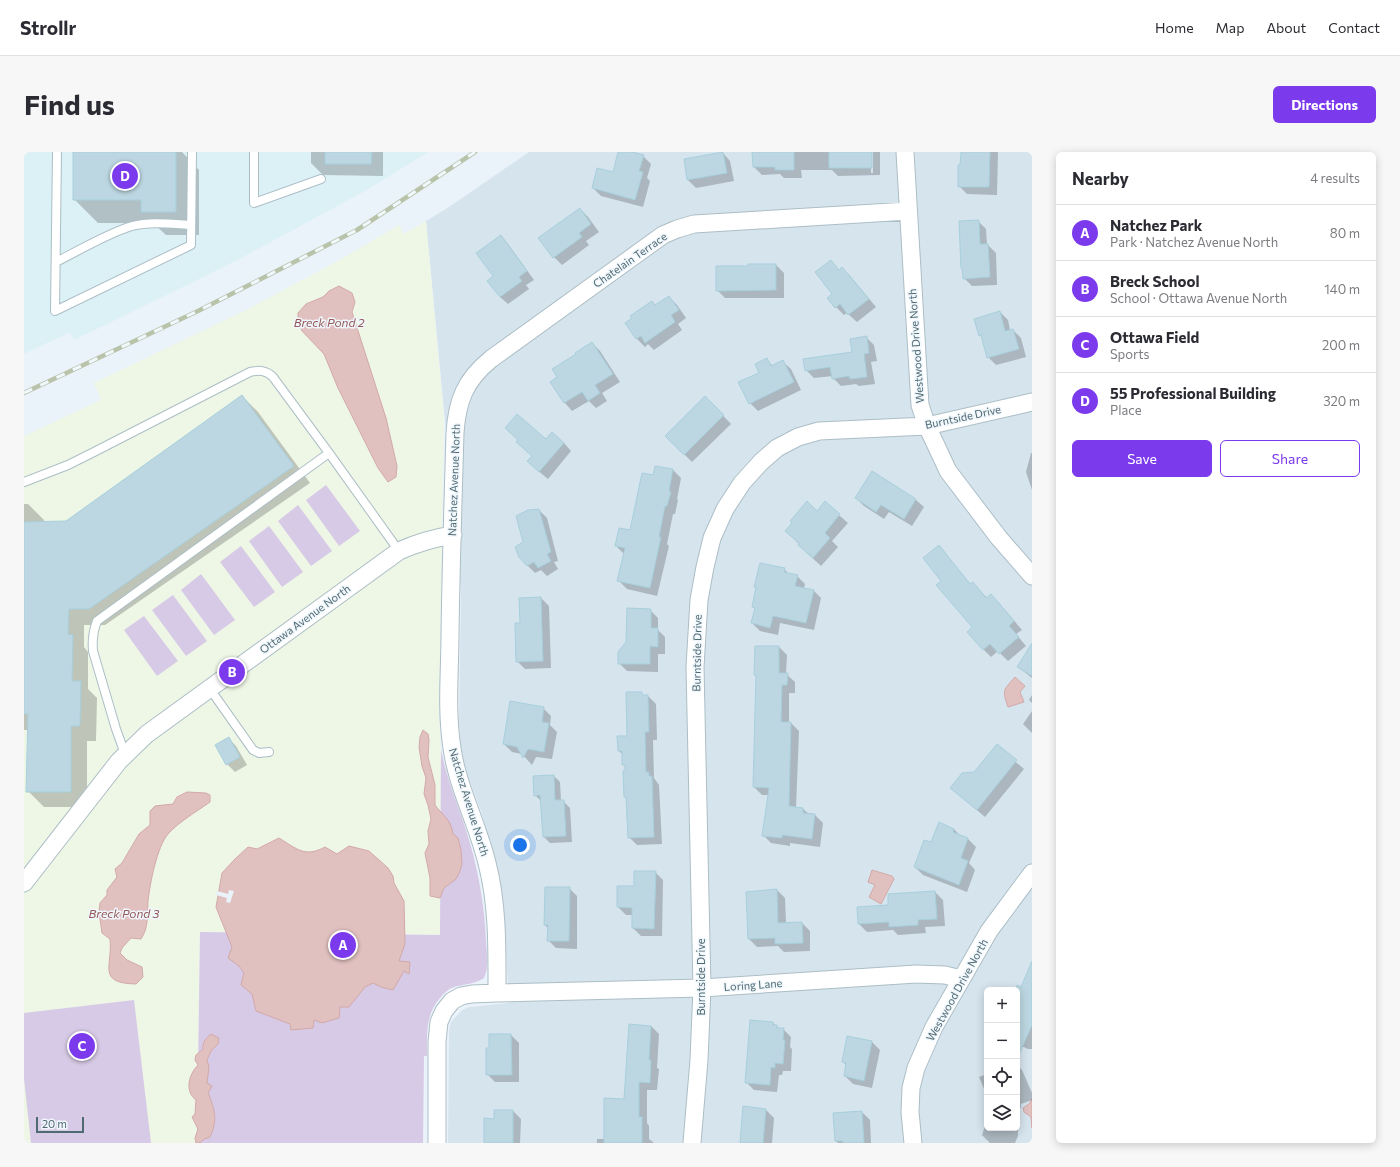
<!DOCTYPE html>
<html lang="en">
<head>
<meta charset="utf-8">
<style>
  body { margin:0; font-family:Commissioner,sans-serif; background:#f7f7f7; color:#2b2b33 }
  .controls { position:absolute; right:12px; bottom:12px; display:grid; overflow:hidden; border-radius:6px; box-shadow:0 2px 10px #0003 }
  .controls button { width:36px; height:36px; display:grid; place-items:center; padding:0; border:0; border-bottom:1px solid #e1e1e2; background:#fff; color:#2b2b33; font:20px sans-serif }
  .scale { position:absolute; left:12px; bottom:10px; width:48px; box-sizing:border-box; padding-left:4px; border:2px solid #506a71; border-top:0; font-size:11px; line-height:14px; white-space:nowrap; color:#506a71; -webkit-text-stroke:3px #f0f7fd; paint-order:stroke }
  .you { position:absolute; left:496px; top:693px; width:14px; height:14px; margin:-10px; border:3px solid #fff; border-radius:50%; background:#1a73e8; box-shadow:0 0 0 6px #1a73e833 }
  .badge { display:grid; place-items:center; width:26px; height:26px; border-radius:50%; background:#7c3aed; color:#fff; font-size:13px; font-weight:700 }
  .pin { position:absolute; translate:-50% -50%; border:2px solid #fff; box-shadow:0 1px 4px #0006 }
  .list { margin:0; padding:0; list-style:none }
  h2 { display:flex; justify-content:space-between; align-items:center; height:52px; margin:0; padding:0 16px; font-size:17px }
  h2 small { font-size:13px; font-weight:400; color:#7c7c81 }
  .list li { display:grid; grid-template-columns:26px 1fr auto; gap:12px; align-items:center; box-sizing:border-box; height:56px; padding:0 16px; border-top:1px solid #e1e1e2 }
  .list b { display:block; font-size:15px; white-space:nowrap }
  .list p { margin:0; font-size:13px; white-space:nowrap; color:#7c7c81 }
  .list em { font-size:13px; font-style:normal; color:#7c7c81 }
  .actions { display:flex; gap:8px; padding:12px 16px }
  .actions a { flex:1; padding:9px 0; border:1px solid #7c3aed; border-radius:6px; text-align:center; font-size:14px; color:#7c3aed }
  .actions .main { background:#7c3aed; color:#fff }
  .icon { flex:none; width:22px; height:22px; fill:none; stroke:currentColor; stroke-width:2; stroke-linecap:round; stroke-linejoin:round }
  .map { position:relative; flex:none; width:1008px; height:991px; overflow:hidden; border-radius:6px }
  header { display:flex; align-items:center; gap:24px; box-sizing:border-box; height:56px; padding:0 20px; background:#fff; border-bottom:1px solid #e1e1e2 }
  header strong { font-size:19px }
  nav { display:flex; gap:22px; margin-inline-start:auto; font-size:14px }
  .intro { display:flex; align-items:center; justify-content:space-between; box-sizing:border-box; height:96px; padding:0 24px }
  h1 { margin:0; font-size:28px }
  .button { padding:10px 18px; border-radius:6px; background:#7c3aed; color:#fff; font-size:14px; font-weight:700 }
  main { display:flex; gap:24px; padding:0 24px }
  aside { flex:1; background:#fff; border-radius:6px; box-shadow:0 2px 10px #0003 }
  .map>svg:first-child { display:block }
  .residential { fill:#d6e4ee; fill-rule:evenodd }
  .commercial { fill:#dcf1f5 }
  .education { fill:#eef6e6 }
  .green { fill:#d7cae6 }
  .water { fill:#e1c1c0; stroke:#d2a9a8 }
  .pier { fill:#eaf2fa }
  .shadow { fill:#0003 }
  .building { fill:#bcd7e2; stroke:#a7cfdc }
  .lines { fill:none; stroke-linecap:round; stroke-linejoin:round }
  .lane-casing { stroke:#acbec6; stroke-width:10 }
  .street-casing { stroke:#acbec6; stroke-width:19 }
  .lane { stroke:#fff; stroke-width:8 }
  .street { stroke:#fff; stroke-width:17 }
  .rail-casing { stroke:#b8c3a9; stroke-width:4.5 }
  .rail { stroke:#f0f7fd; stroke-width:3; stroke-dasharray:9; stroke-linecap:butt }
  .labels { text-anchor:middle; stroke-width:3; stroke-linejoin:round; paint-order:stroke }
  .street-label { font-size:11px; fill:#506a71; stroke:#f0f7fd }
  .water-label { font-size:12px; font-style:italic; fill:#955a57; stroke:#f0f7fd }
</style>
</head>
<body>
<header>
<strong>Strollr</strong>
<nav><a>Home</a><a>Map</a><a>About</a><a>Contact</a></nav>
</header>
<div class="intro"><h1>Find us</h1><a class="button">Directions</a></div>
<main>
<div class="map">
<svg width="1008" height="991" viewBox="0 0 1008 991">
  <rect width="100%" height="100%" fill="#eaf2fa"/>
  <path class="residential" d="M505,0H1008V991H424L425,878L427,870L438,858L445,855L485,851L480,763L470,706L458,662L441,616L437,594L435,573L437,437L402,69L425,55ZM963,838H993V976H963Z"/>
  <path class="commercial" d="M0,0H404L341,39L219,105L161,134L50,188L46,180L0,202Z"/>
  <path class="education" d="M402,69L420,264L415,566L417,597L416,783L176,780L173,991H0V284L77,248L70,231L226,156L312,110L375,73L380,82Z"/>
  <path class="green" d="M302,333L336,379L315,394L282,348Z
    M274,353L308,399L287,414L254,369Z
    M245,374L279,420L258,435L225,389Z
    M217,394L251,440L230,455L196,410Z
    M177,422L211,468L190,483L157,438Z
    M149,443L183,489L162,504L128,458Z
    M120,464L154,509L133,524L100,478Z
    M417,597C423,630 437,659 446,691C455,723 461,757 462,790C463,802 465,816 460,826C451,832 440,832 430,835C424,837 420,841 416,846C401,863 403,883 403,904H400L399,991H173L176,780L416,783Z
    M110,848L127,991H7L0,927V861Z"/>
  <path class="water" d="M315,134L328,141L331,150L328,160L362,266L373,314L372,325L364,330L354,316L314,236L300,202L278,179L274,168V161L282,152L299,145L305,139Z
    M991,525L1001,534L996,540L1000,550L984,555C978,537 979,539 991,525Z
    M399,578L404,582L405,588L404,605L411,633V653C419,664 427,667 429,682L434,686L437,698L438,712L436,719L432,727L420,736L416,746L406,744V726L401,701L405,692L404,679L407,667L404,653L400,642L402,626L398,614L395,595L396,585Z
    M163,640L182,641L186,643V650C172,660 156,669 144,682C133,695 126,731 124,749C123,763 125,775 117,787L107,786L98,796L96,801L103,808L118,815L119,825L112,832C72,831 89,814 86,787L78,781L75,760L76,751L83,743V738L93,725L91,717L98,711L115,682L126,673V659L131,654L149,652L153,645Z
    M255,686C273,697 281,706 301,695L313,702L325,694L345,699L364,716L369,724L370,731L380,749L381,792L375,809L386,810L385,822L380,819L369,838L357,835L349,831L341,835L325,855H316L315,866L298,871L290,868L289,876L267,878L266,872L232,859L228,842L217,833L220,821L215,814L204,806L208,795L192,755L198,721L211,707L224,695L233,697Z
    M848,718L868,724L870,727L857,752L845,745L851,733L844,730Z
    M187,882L195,886L194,892L187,899L183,908L185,915L183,931L188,934L184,941C191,958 194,968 186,985L180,987L176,991H172L171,986L174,977L168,965L171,962L172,948C160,939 165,922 174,913L171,908L172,903L179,897C178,891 182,886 187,882Z
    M1008,947V976L1007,965L1000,960L999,956L1005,952Z"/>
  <path class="pier" d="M205,738L210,739L206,751L202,750L203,746L192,743L193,739L204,742Z"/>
  <path class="shadow" d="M50,0H158L175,18V83H142L129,71H74L50,47Z
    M287,0H359V24L299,23L287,11Z
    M595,0H604L619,4L627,12L623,26L626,29L619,55L577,44L569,36L589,21Z
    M729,0H847V21H849V0H856V23L814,24L808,18H777L778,26H760L756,22L738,23L730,15Z
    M938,0H974L973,43L943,42L935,34Z
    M699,1L706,9L710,29L672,36L664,28L661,8Z
    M556,57L564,65L575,80L562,89L565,93L538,113L530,105Z
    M954,69L962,77L963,92L972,101L973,133L948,134L940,126L939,117L938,116Z
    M476,84L484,92L510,128L502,133L505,137L484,152L476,145L470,125Z
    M806,109L816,119L818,116L826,124L852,155L833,170L823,161L820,163L812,155Z
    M752,113L760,121V146H701L693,138L725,115Z
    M645,145L653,153L662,166L654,172L658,178L630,198L624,192L621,195L613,187L602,171Z
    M976,160L984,168L986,178H989L997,186L1002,205L972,213L964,205L959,186L956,183Z
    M842,185L850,193L853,209L847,210L851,232L835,234L832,232L817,234L809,226V224L790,226L782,218L829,201Z
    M568,191L576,199L596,230L578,241L583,249L572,256L565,249L548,259L541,251L527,230L535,226Z
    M743,208L749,214L759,210L767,217L777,238L734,259L726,251L736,221Z
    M218,244L234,260L286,331L81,473H60V495L64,500V537L73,546L72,589H63V655H20L4,639L5,578H0V352H4L20,368V371L42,370Z
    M681,245L707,272L668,310L642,284Z
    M522,288L540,291L547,299L524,327L512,317Z
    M1007,301H1008V338L1002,320Z
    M631,315L649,318L657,326L653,347L654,348L651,362H649L643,392L645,394L633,444L603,437L595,429L600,402L592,394L607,379L630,324Z
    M848,320L892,348L900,355L888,374L865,360L860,367L840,354L832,346Z
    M801,351L824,371L808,389L814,395L797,414L783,401L763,379L793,360Z
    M515,358L523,366L534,409L530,410L534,417L523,424L517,418L511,421L503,413L500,391Z
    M915,395L947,433L949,431L963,446L975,451L998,478L992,482L1002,494L984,509L974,499L967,505L959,497L949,475L919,429Z
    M760,417L765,422L773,424L781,432L780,436L789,438L797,446L790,478L756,471L754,483L736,479L728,471L731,457L729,455L733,436L731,435Z
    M517,446L525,454L527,516L501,517L493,509L497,472Z
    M626,458L634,466V478L641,485V502H634V520L603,519L595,511Z
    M732,495H755L763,503L762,522L771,530V541H765V571H767L775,579L772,656L779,657L785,662L791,663L799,671L796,695L766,691V694L747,691L739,683L745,643H738L730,635L733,525L731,523Z
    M1008,497V526L994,515Z
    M617,541L620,544H624L632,552L633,588H629L630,626L635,633L638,692L613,693L605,685L603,647L600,644L602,615L599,612V603L595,599L604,585Z
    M1008,543V551L1005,548Z
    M519,556L527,564L526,573L533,580L528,607L512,605L508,613L498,602L488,600L480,592Z
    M1008,559V581L999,572Z
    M204,586L212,594L223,613L211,620L203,612Z
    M973,594L1000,617L961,665L927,636L951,621Z
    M530,624L536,630L537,649H539L546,656L548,690L526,691L520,685L518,650L511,643Z
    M916,672L930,677L937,685L944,687L952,695L945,711L951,718L943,740L899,723L891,715L908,692Z
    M631,720L639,728L638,784H617L609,776V763H602L594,755L611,735Z
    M545,736L553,744V797L532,796L524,788V776L521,773Z
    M753,738L761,746L762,771H778L786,779V799L760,800L754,794L733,795L725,787Z
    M911,740L919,748L921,774L901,775L902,781L874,783L869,778L843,780L835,772L834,756L865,754V742Z
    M1008,816V897H1004L993,892V838H991L993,834L997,836Z
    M749,871L756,877H759L767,885L766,895L768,897L767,919H759L758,923H755L753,940L730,938L722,930Z
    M606,873L627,874L635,882L633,916L635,917L633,938H623V971L625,974V987L630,991H573V987H581L601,948Z
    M466,883H487L495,891V930H471L463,922L466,897Z
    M824,885L848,890L856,898L848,936L829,932L821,924L823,914L819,910Z
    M993,913L998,918L1008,941V948L997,952V956H994V984L991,991H966L958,983L962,971L963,946V976H993Z
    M963,922V944L955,925Z
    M742,958L750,966L748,991H717Z
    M489,959L497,967L496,991H461L471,968Z
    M838,960L846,968L847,991H814L812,989Z"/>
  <path class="building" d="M49,0H152V60H117V48H49Z
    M301,0H348L347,12H301Z
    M594,0H608L620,3L615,19L619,20L611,48L568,36L573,16L589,20Z
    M699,0L703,21L663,28L660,7Z
    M728,0H770V18H751V15H729Z
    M805,0H848V16H805Z
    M937,0H966L965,35H934V13H936Z
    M556,56L567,72L555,81L558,85L529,106L514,86Z
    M955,68L956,92H964L966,125L939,127L938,116H937L935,69Z
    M477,83L503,119L495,125L498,129L476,145L463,129L469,124L452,101Z
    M807,108L815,118L818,115L845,147L824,163L816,152L811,156L803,146L808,142L791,120Z
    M724,112H752V138L692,139V114H724Z
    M645,144L655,158L647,163L651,170L621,191L617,184L612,187L601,171L608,166L606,164L628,149L631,153Z
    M976,159L981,179L989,177L995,197L963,206L957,183L955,184L950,167Z
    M843,184L845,201L840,202L843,225L826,227L825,224L808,227L806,215L781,219L779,207L828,200L826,187Z
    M568,190L589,222L571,233L576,241L564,249L558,240L540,251L526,230L533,225L528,217L552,202L551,201Z
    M743,206L747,214L759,208L770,230L725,252L714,230L735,221L731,212Z
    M218,243L270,314L65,457H45L44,482L49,483L48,529H57L56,574H47V640H2L4,562H0V370L42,369Z
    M681,244L700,263L660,303L641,284Z
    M493,262L522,287L528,280L540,291L515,320L503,309L508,304L492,290L494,288L481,276Z
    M631,314L649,317L645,339L647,340L643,354H641L635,385H637L626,436L593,429L601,396L591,394L595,376L606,378L618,321L629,323Z
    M848,319L892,347L880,367L857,353L852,360L831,346Z
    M783,349L793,359L801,349L816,362L801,381L806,386L789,406L774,393L775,391L761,379L768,371L766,369Z
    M515,357L527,400L523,402L527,409L514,416L510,410L503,414L495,405L491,395L499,390L492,364L504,358Z
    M915,393L946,432L949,430L962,446L967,442L990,469L985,474L995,485L975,502L966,492L959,498L943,480L948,475L912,433L917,429L899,406Z
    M736,411L761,416L760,420L774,423L771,434L790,438L782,471L749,464L746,476L727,471L731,456L728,455L732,435H730Z
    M517,445L519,509L492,510L491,471H496L495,446Z
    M603,456L627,457V476H634V495L626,494V512H594V500L602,490Z
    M1008,491V524L993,515Z
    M731,494H755V521H764L763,533H758L757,570H767L765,654L779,656V661L791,662L788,687L758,683V686L738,684L745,636L729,635L732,523H730Z
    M602,540H618V543H624L625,580H621L622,620H625V624H628L630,685L604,686L602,645H600L599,619L601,618V613H598V599H594L593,584H603Z
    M486,549L520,555L518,570L525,571L520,600L504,597L499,606L493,595L479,592Z
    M205,585L216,605L202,613L191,593Z
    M973,592L993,608L953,658L926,636L938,621L950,620Z
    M530,623L531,648H540L542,684L519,685L516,643L510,644L509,624Z
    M915,670L930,677L929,680L944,686L937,706L944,709L935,733L890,715L900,688L907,690Z
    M610,719H632L630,777L608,776V756L593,755V734H610Z
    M521,735H546L545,789H523L524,773H520Z
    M753,737L754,771L778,770L779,791L751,792V786L724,787L722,740Z
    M911,739L913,767L894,768V773L865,775V770L834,772L833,755L864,753V742Z
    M1008,809V873L993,907V833L997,835Z
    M726,868L749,870V873H753V876H760L759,888H761L759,912L751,911V916L747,915L746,933L721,931Z
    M605,872L627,874L625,908H627L626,931L615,930V965H618V991H580V946L600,947Z
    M465,882H487L488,923H462V896H465Z
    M823,884L848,889L840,929L820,924L822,911L818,910Z
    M719,954L742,957L739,991H716Z
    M470,958H489V991H460V966L470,967Z
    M838,959L840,991H819V989H811L809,961Z"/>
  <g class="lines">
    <g class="lane-casing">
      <path id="lane" d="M33,0L31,159L167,93L168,0
        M230,0V51L297,27
        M32,110C56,98 84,81 108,74C127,69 148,72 167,73
        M0,330L44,313L70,300L226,220C235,218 242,218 249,225L305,301L375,399
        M186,537L229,598L235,601L245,600
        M101,602L92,577L69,499C68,488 69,479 73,469L305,301"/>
    </g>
    <g class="street-casing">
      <path id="street" d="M881,0L896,253L903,274L924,319L975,386L1008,424
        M0,731L95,609L123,582L375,399C393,391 409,386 429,383
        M473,841L678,836L892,822L921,823L937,827
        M413,991V890L415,870L420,859L428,849L437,844L448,842L473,841C473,798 474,753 463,711C454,673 433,634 428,596C422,558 426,519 426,481C427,414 429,348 431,281C433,249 441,228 467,207L639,83L653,77L670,72L884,59
        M668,991L675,908L678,836L671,515L675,448L681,415L688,386L701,357L718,331L737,310L753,296L774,285L795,279L903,274L1008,250
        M889,991L886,960L887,936L892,916L910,875L965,779L1008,721"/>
    </g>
    <use href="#lane" class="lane"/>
    <use href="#street" class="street"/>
    <g class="rail-casing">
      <path id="rail" d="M0,241L174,159L333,78L451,0"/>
    </g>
    <use href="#rail" class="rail"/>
  </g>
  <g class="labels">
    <g class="street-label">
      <text transform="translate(606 108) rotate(-35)" y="4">Chatelain Terrace</text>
      <text transform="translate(892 194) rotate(-94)" y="4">Westwood Drive North</text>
      <text transform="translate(939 265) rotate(-12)" y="4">Burntside Drive</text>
      <text transform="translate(430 328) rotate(-88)" y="4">Natchez Avenue North</text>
      <text transform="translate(281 467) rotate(-36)" y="4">Ottawa Avenue North</text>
      <text transform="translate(673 501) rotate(-89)" y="4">Burntside Drive</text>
      <text transform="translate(445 650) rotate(73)" y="4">Natchez Avenue North</text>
      <text transform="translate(677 825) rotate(-90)" y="4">Burntside Drive</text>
      <text transform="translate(729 833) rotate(-4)" y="4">Loring Lane</text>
      <text transform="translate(933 838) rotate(-61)" y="4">Westwood Drive North</text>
    </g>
    <g class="water-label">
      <text x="305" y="175">Breck Pond 2</text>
      <text x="100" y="766">Breck Pond 3</text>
    </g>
  </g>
</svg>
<div class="controls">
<button>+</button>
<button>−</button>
<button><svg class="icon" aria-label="locate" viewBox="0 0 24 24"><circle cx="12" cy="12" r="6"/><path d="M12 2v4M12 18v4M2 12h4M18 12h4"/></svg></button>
<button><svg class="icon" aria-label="layers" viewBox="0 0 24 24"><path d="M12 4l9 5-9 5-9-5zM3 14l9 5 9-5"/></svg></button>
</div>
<div class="scale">20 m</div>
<div class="you"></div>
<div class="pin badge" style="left:319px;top:793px">A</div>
<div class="pin badge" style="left:208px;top:520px">B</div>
<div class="pin badge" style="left:58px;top:894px">C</div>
<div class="pin badge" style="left:101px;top:24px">D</div>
</div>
<aside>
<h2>Nearby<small>4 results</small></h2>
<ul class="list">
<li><span class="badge">A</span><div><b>Natchez Park</b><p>Park · Natchez Avenue North</p></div><em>80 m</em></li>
<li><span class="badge">B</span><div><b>Breck School</b><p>School · Ottawa Avenue North</p></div><em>140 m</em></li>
<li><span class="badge">C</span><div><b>Ottawa Field</b><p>Sports</p></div><em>200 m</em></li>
<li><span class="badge">D</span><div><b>55 Professional Building</b><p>Place</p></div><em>320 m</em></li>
</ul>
<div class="actions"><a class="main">Save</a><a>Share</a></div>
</aside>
</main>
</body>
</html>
